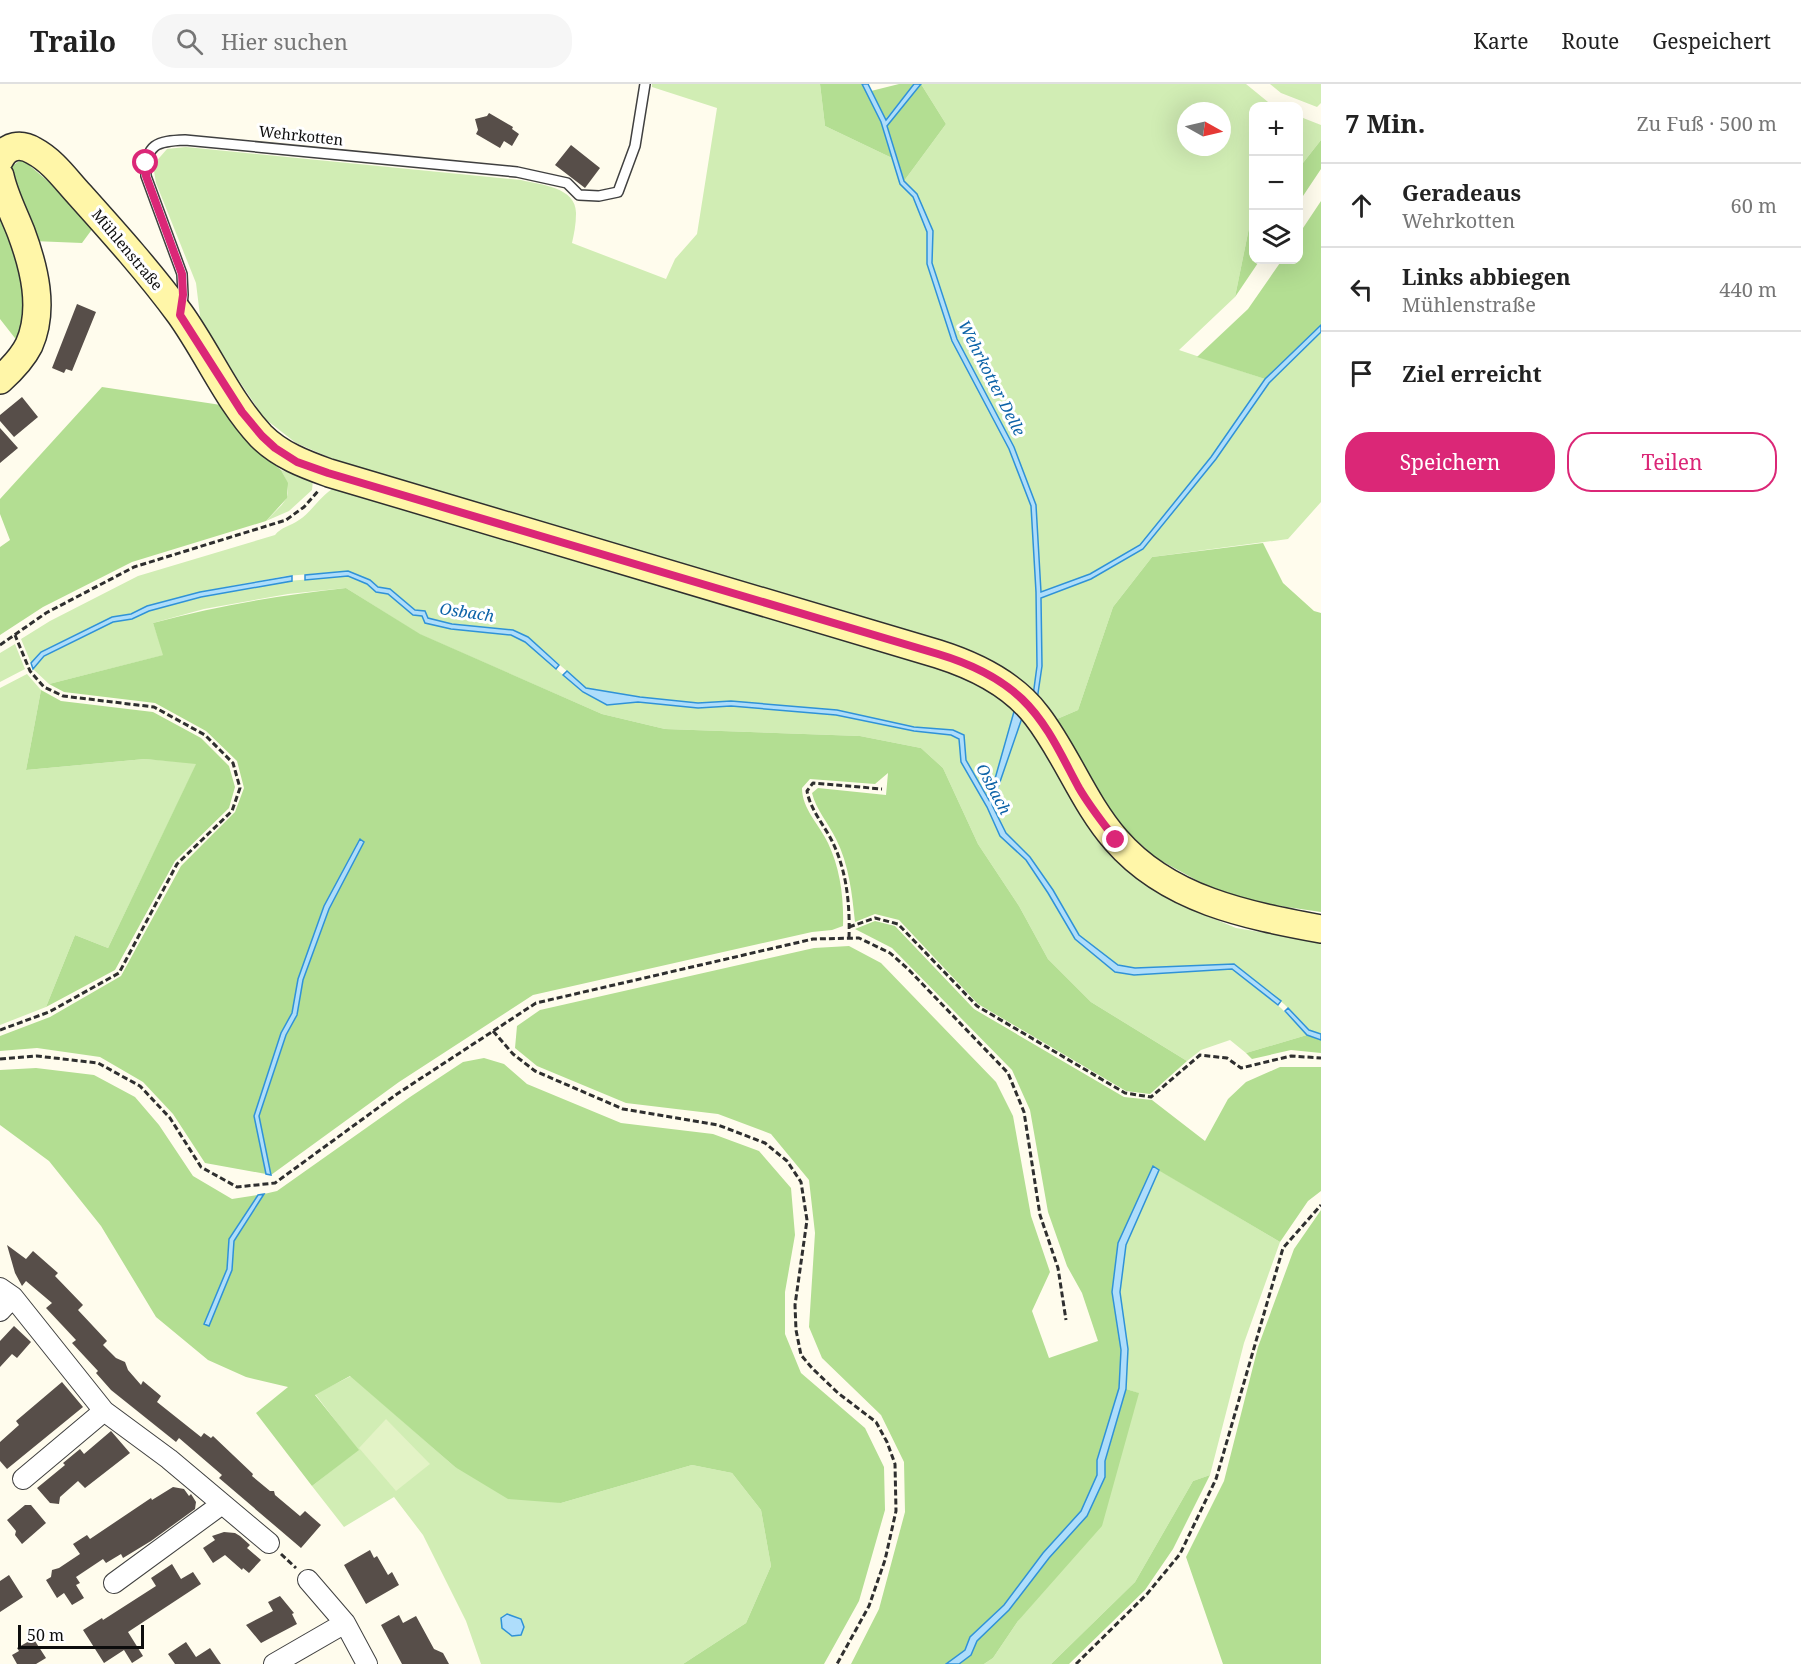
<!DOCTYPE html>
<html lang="de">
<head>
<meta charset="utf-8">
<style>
  body { margin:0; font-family:"Noto Serif",serif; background:#f6f6f6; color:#222 }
  .controls { position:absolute; right:18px; top:18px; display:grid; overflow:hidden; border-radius:12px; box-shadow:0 6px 24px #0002 }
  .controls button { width:54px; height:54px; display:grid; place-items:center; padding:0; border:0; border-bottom:2px solid #e0e0e0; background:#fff; color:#222; font:30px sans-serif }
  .compass { position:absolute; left:1177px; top:18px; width:54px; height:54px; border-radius:50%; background:#fff; box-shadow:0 6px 24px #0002; rotate:98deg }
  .scale { position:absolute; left:18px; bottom:15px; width:126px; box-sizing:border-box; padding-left:6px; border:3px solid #0d0d0d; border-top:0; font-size:16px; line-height:21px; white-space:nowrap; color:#0d0d0d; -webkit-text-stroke:4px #fff; paint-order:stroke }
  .stop { position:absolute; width:18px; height:18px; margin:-14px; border:4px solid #db2777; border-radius:50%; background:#fff }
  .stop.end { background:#db2777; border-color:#fff; box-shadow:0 2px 6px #0008 }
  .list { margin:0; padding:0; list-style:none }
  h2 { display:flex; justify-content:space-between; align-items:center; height:78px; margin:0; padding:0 24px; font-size:26px }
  h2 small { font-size:20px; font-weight:400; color:#767676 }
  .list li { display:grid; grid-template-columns:39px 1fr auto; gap:18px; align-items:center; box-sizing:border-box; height:84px; padding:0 24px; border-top:2px solid #e0e0e0 }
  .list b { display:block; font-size:22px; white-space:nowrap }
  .list p { margin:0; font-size:20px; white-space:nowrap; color:#767676 }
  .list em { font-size:20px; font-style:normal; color:#767676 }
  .actions { display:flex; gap:12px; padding:18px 24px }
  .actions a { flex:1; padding:14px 0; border:2px solid #db2777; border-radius:24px; text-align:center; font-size:21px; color:#db2777 }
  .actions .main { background:#db2777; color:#fff }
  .icon { flex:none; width:33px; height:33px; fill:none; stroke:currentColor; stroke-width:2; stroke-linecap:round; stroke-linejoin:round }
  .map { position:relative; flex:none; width:1321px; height:1580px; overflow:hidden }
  header { display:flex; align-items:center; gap:36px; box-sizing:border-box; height:84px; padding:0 30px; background:#fff; border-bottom:2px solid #e0e0e0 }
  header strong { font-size:28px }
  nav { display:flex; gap:33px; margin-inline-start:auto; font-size:21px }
  .search { width:420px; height:54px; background:#f6f6f6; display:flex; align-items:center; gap:15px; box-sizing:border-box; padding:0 21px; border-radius:24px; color:#767676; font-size:22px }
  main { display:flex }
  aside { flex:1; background:#fff }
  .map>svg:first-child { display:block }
  .green { fill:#d1edb4; fill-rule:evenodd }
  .forest { fill:#b3de92 }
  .pitch { fill:#e3f3c6 }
  .water { fill:#aeddfb; stroke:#2f92d7; stroke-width:1.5 }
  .building { fill:#574e49 }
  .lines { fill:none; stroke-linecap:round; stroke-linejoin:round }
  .lane-casing { stroke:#404040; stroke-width:12 }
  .street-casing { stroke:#404040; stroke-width:22 }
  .secondary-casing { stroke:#2f2f2f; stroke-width:30 }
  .path { stroke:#2f2f2f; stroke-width:3; stroke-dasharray:6 3; stroke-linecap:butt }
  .lane { stroke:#fff; stroke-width:9 }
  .street { stroke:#fff; stroke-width:20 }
  .secondary { stroke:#fff6a8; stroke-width:27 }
  .route { stroke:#db2777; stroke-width:8 }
  .labels { text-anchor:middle; stroke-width:6; stroke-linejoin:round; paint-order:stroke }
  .street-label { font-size:15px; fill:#0d0d0d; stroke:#fff }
  .water-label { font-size:16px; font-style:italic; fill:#0d63a8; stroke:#fff }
</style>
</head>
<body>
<header>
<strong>Trailo</strong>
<div class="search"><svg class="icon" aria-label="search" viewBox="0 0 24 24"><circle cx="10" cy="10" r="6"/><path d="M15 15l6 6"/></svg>Hier suchen</div>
<nav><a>Karte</a><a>Route</a><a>Gespeichert</a></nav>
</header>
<main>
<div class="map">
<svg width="1321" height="1580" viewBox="0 0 1321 1580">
  <rect width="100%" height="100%" fill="#fffced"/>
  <path class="green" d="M652,0H820L825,42L892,74L900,100L913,113L928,148L927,180L952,257L1009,365L1031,422L1036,508L1037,582L1033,612L951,562L904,545L361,387L296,359L264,334L201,240L196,199L156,99L153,81L167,65L186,63L521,96C541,101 577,103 576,130C576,140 574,150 572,159L666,195L675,175L697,150L717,24L652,3Z
    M921,0H1246L1273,22H1254L1253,139L1249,144L1235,213L1179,266L1265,295L1211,373L1140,461L1090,490L1041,508L1036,421L1014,363L957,255L932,179L933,147L904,97L946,40ZM1186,27H1222V63H1186Z
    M1270,0H1321V19L1317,23L1281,9Z
    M1298,32L1321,41V56L1299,84Z
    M1321,248V418L1288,455L1152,473L1113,523L1078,626L1057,635L1037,616L1042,582L1041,514L1091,495L1143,465L1216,375L1269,299Z
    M281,386L313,396L312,406L289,427L266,437C285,417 296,413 281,386Z
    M336,403L934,577L985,599L1015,624L989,717L966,676L963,651L953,646L914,643L837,626L731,617L698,619L640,613L586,604L528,553L513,546L452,540L428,534L425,527L415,526L390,505L378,503L370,496L348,487L286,492L200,508L147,522L131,530L112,533L41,568L31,579L21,555L50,537L138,492L275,451C281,443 291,442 299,436C313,427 321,410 336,403Z
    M348,492L367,500L376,508L388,510L413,530L422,532L451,545L511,550L525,558L583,608L607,621L638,618L698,624L731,622L836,631L914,647L951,651L959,655L961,678L987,723L1000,752L1026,776L1048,809L1075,855L1115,888L1134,891L1232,885L1281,924L1307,951L1246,969L1230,956L1201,966L1187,977L1091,918L1048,875L1019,822L978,760L943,684L921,664L860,652L665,645L602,630L419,550L346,504L288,510L204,525L153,539L164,571L49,600L33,585L44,572L113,538L132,535L149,527L202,513L288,497Z
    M15,560L25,585L0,598V569Z
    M27,590L41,606L26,686L145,675L197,679L108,864L75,851L46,923L0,941V604Z
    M1023,631L1072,717L1109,764L1143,797L1193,826L1236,844L1321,858V950L1310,946L1284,920L1234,880L1135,884L1118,881L1079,851L1053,806L1030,773L1006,749L992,721Z
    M1159,1086L1280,1158L1244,1259L1210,1391L1193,1397L1135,1498L1051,1580H984L993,1574L1018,1537L1138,1309L1126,1305L1128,1265L1120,1208L1126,1161Z
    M351,1292L455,1383L561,1419L692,1381L732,1389L761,1426L771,1482L746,1539L683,1580H481L466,1537L423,1451L394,1413L344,1443L312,1402L358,1366L315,1310Z"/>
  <path class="forest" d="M820,0H862L881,38L892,74L825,42Z
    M899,0H914L885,36L871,7Z
    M921,0L946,40L904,97L887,42Z
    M1321,56V85L1299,118V84Z
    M22,75L50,99L93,144L82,159L33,157L8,85Z
    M1321,117V241L1265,295L1197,273L1248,225L1282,176H1298L1299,150Z
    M0,131C14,163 26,200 24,235C24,242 20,251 18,258L0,235Z
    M1253,139L1254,176H1260L1235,213L1249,144Z
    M102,303L221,321L261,370L281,386L288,399L287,414L266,437L132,478L43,523L0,551V463L10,456L0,430V415Z
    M1263,459L1283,499L1314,527L1321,529V828L1254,818L1209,803L1156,774L1123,744L1088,691L1057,635L1078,626L1113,523L1152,473Z
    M346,504L420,550L602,630L665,645L860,652L921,664L943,684L978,760L1019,822L1048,875L1091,918L1187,977L1150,1010L1126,1007L978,920L899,836L875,830L855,838C852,809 849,781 836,755C829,740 816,726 812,709L818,704L886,711L888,689L875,700L810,695L802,704C802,725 819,740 828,759C840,784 844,814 843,842L832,846L812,848L533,911L399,998L271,1091L259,1032L286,951L297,931L303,896L329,825L364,758L361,755L324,822L298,895L292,929L281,949L254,1032L266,1090L205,1079L173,1030L143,998L100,973L37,964L0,967V952L50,933L121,892L181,782L235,728L244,704L237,677L206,647L155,619L64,608L49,600L163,571L153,539C217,522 280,511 346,504Z
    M41,606L61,617L153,628L201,654L229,682L235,703L229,724L175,777L115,886L46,923L75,851L108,864L196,680L145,675L26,686Z
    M875,837L895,842L974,925L1124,1013L1152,1016L1205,1057L1228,1015L1246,998L1280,983H1321V1107L1308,1117L1280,1158L1153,1083L1118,1159L1112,1208L1121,1266L1119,1304L1097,1376L1098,1391L1081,1427L1043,1469L1004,1521L970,1553L965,1566L946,1580H851L879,1525L905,1428L904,1378L881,1331L822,1274L809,1243L815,1149L809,1096L771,1050L718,1030L626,1019L537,982L515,964L517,942L540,926L814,864L849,862L881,879L996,998L1013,1032L1031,1132L1050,1188L1032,1227L1049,1274L1098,1257L1082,1209L1067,1182L1048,1128L1030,1026L1012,986L892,864L855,845Z
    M1307,951L1321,956V969L1291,966L1252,975L1246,969Z
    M484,974L504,980L527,1000L621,1039L713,1050L759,1067L791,1104L795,1151L785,1208V1250L801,1289L865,1344L884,1383L885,1426L859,1517L824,1580H683L746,1539L771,1482L761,1426L732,1389L692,1381L561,1419L508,1415L455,1383L350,1292L315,1311L359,1366L312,1402L256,1329L288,1303L246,1293L208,1276L156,1233L101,1142L49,1077L0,1041V986L36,984L94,991L135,1013L159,1041L193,1092L232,1115L258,1111L229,1155L227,1185L204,1240L232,1186L234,1157L264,1110L277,1107L410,1013L463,978Z
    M1321,1126V1580H1223L1186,1473L1224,1397L1258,1263L1294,1165Z
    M1126,1305L1139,1309L1102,1442L1018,1537L993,1574L984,1580H959L971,1571L977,1557L1009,1526L1049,1474L1087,1432L1105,1393V1378Z
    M1210,1391L1173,1465L1145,1506L1069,1580H1051L1135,1498L1193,1397Z"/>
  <path class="pitch" d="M386,1335L430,1380L396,1407L359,1364Z"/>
  <path class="water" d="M862,0H868L886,36L914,0H921L887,42L904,97L917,110L933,147L932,179L957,255L1014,363L1036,421L1041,508L1090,490L1140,461L1211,373L1265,295L1321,241V248L1269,299L1216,375L1143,465L1091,495L1041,514L1042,582L1037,616L1033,612L1037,582L1036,508L1031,422L1009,365L952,257L927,180V148L913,113L900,100L881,38Z
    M348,487L370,496L378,503L390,505L415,526L425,527L428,534L452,540L513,546L528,553L559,581L556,585L525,558L511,551L451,545L425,539L422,532L413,531L388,510L376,508L367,500L348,492L305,496V491Z
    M292,492V497L201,513L149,527L132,535L113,538L44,572L33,585L31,579L41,568L112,533L131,530L147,522L200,508Z
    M567,587L586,604L640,613L698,619L731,617L837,626L914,643L953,646L964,651L966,676L989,716L1015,624L1023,631L992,721L1006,749L1030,773L1053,806L1079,851L1118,881L1135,884L1234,880L1281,917L1278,921L1232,885L1134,891L1115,888L1075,855L1048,809L1026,776L1000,752L987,723L961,678L959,655L951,651L914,647L836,631L731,622L698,624L638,618L607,621L583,608L563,591Z
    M360,755L364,758L329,825L303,896L297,931L286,951L259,1032L271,1091L266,1090L254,1032L281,949L292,929L298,895L324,822Z
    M1288,924L1309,946L1321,950V956L1307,951L1285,927Z
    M1153,1082L1159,1086L1126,1161L1120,1208L1128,1265L1126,1305L1105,1377V1393L1087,1432L1049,1474L1009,1526L977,1557L971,1571L959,1580H946L965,1566L970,1553L1004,1521L1043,1469L1081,1427L1097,1391V1376L1119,1304L1121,1266L1112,1208L1118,1159Z
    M264,1110L234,1157L232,1186L209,1242L204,1240L227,1185L229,1155L258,1111Z
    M507,1530L521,1535L524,1543L521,1551L512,1552L502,1544L501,1534Z"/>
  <path class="building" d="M489,29L513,43L512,45L519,50L512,62L504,57L500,64L476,50L478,46L475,35L487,32Z
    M571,61L600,84L585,104L555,81Z
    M77,220L96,228L72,287L66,285L64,289L52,284Z
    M22,313L38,333L14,353L0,337V331Z
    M0,344L18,364L0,379Z
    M7,1161L26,1175L33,1167L58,1189L55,1192L83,1221L78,1226L107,1257L103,1261L116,1274L125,1278L128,1286L141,1301L143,1297L161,1312L157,1318L201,1353L204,1349L211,1354L213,1352L253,1390L252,1392L270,1407H274L275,1411L300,1432L305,1427L321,1441L301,1464L219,1394L222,1391L179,1354L176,1358L111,1306L96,1289L98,1287L72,1259L76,1256L46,1224L52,1219L26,1197L22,1202L15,1189Z
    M14,1242L31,1258L17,1274L12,1270L0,1283V1257Z
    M62,1298L83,1323L7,1385L0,1377V1358L19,1341L16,1337Z
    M111,1347L130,1369L85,1404L78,1397L60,1413L59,1420L50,1419L37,1404L65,1381L63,1379L80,1365L84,1370Z
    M173,1403L184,1405L189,1412L191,1410L196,1418L195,1425L151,1457L123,1474L121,1470L106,1479L103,1475L76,1493L80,1499L76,1501L84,1514L72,1521L64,1509L57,1514L46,1496L51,1493L52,1486L59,1484L80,1470L73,1460L87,1451L90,1455L151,1414L152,1416Z
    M25,1421H31L46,1439L22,1460L15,1451L16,1447L7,1436Z
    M224,1448L235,1449L240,1452L250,1461L247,1464L261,1476L249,1489L243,1484L242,1486L225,1471L213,1479L203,1464L215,1456L212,1452Z
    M370,1466L374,1474L377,1472L388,1491L392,1488L399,1501L366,1520L344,1481Z
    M172,1480L181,1495L193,1488L201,1500L128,1548L143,1572L132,1579L124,1566L104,1579L83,1546L102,1534L103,1536L156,1502L151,1494Z
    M9,1491L23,1513L0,1528V1497Z
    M280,1512L294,1529L292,1530L297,1540L261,1559L246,1541L273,1527L268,1518Z
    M399,1531L403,1539L416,1532L434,1565L443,1569L449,1580H402L381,1541Z
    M31,1556L32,1558L35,1557L46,1574L36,1580H17L12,1571L19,1567L17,1564Z
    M186,1558L196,1573L210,1564L221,1580H175L168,1570Z"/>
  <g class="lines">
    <g class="lane-casing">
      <path id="lane" d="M182,222L183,211L182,190L146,92C145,60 157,57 185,56L517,88L567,99L579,111L599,112L618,108L635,62L645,0"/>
    </g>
    <g class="street-casing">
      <path id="street" d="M0,1204L13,1213L104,1327L169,1375L269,1459
        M0,1227L13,1213
        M23,1395L104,1327
        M308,1496L345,1539L367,1580
        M114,1499L222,1420
        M274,1580L345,1539"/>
    </g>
    <g class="secondary-casing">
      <path id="secondary" d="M0,75C7,61 21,59 34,67C53,77 66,96 80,111C115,150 149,188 180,230C208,269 228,317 261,352C280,371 304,380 329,389L938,570C976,582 1013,600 1037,632C1067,671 1083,718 1116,756C1168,816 1246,831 1321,845
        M0,92C4,111 14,130 21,148C34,183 45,225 29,261C22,275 11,286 0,296"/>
    </g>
    <path class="path" d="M0,561L46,529L134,483L286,436L304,423L319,406
      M849,843L875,834L898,840L977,922L1125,1009L1151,1013L1200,971L1227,974L1241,984L1291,972L1321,974
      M849,854C850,821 847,787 832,757C824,741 810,725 807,707L813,699L882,705
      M0,946L49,928L119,889L177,780L232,727L240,704L233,679L205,651L154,623L63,612L44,603L30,587L15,551
      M493,947L513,970L535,987L623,1025L718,1041L765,1059L787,1077L801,1098L807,1136L795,1221L796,1246L801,1271L812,1284L838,1309L876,1338L887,1358L895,1380L896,1427L885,1476L869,1522L837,1580
      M0,975L37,972L98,979L140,1002L170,1034L201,1083L237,1103L275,1099L397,1010L536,919L813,855L859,854L890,869L909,886L1008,989L1024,1028L1040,1131L1058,1184L1066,1236
      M281,1470L296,1484
      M1076,1580L1147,1510L1180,1470L1216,1395L1283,1164L1321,1121"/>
    <use href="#lane" class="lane"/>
    <use href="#street" class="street"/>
    <use href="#secondary" class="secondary"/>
  </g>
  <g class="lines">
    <path class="route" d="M146,79V92L182,190L183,211L180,231L242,328L262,352L275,364L297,378L328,389L938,570C968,579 999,593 1022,615C1048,640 1062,673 1079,704C1090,723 1103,739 1116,756"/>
  </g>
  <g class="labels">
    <g class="street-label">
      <text transform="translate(301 52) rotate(6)" y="5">Wehrkotten</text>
      <text transform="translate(127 166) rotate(50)" y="5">Mühlenstraße</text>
    </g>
    <g class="water-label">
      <text transform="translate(992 294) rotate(63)" y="6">Wehrkotter Delle</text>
      <text transform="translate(467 528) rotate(8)" y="6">Osbach</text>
      <text transform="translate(994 705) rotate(62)" y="6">Osbach</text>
    </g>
  </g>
</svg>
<div class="controls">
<button>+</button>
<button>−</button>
<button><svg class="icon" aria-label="layers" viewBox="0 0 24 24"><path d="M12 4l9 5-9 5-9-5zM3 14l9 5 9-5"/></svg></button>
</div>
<svg class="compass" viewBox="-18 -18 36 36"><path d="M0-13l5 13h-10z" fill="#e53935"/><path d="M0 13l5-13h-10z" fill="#767676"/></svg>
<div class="scale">50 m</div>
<div class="stop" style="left:146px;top:79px"></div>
<div class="stop end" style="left:1116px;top:756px"></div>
</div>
<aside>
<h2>7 Min.<small>Zu Fuß · 500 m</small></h2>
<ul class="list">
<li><svg class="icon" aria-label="ahead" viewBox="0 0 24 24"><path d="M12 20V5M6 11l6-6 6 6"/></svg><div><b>Geradeaus</b><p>Wehrkotten</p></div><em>60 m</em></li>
<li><svg class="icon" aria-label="left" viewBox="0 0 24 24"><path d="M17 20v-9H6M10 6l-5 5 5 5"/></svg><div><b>Links abbiegen</b><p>Mühlenstraße</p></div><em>440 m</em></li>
<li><svg class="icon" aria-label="arrive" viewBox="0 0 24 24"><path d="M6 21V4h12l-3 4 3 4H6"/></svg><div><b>Ziel erreicht</b></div></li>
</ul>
<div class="actions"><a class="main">Speichern</a><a>Teilen</a></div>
</aside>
</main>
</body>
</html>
